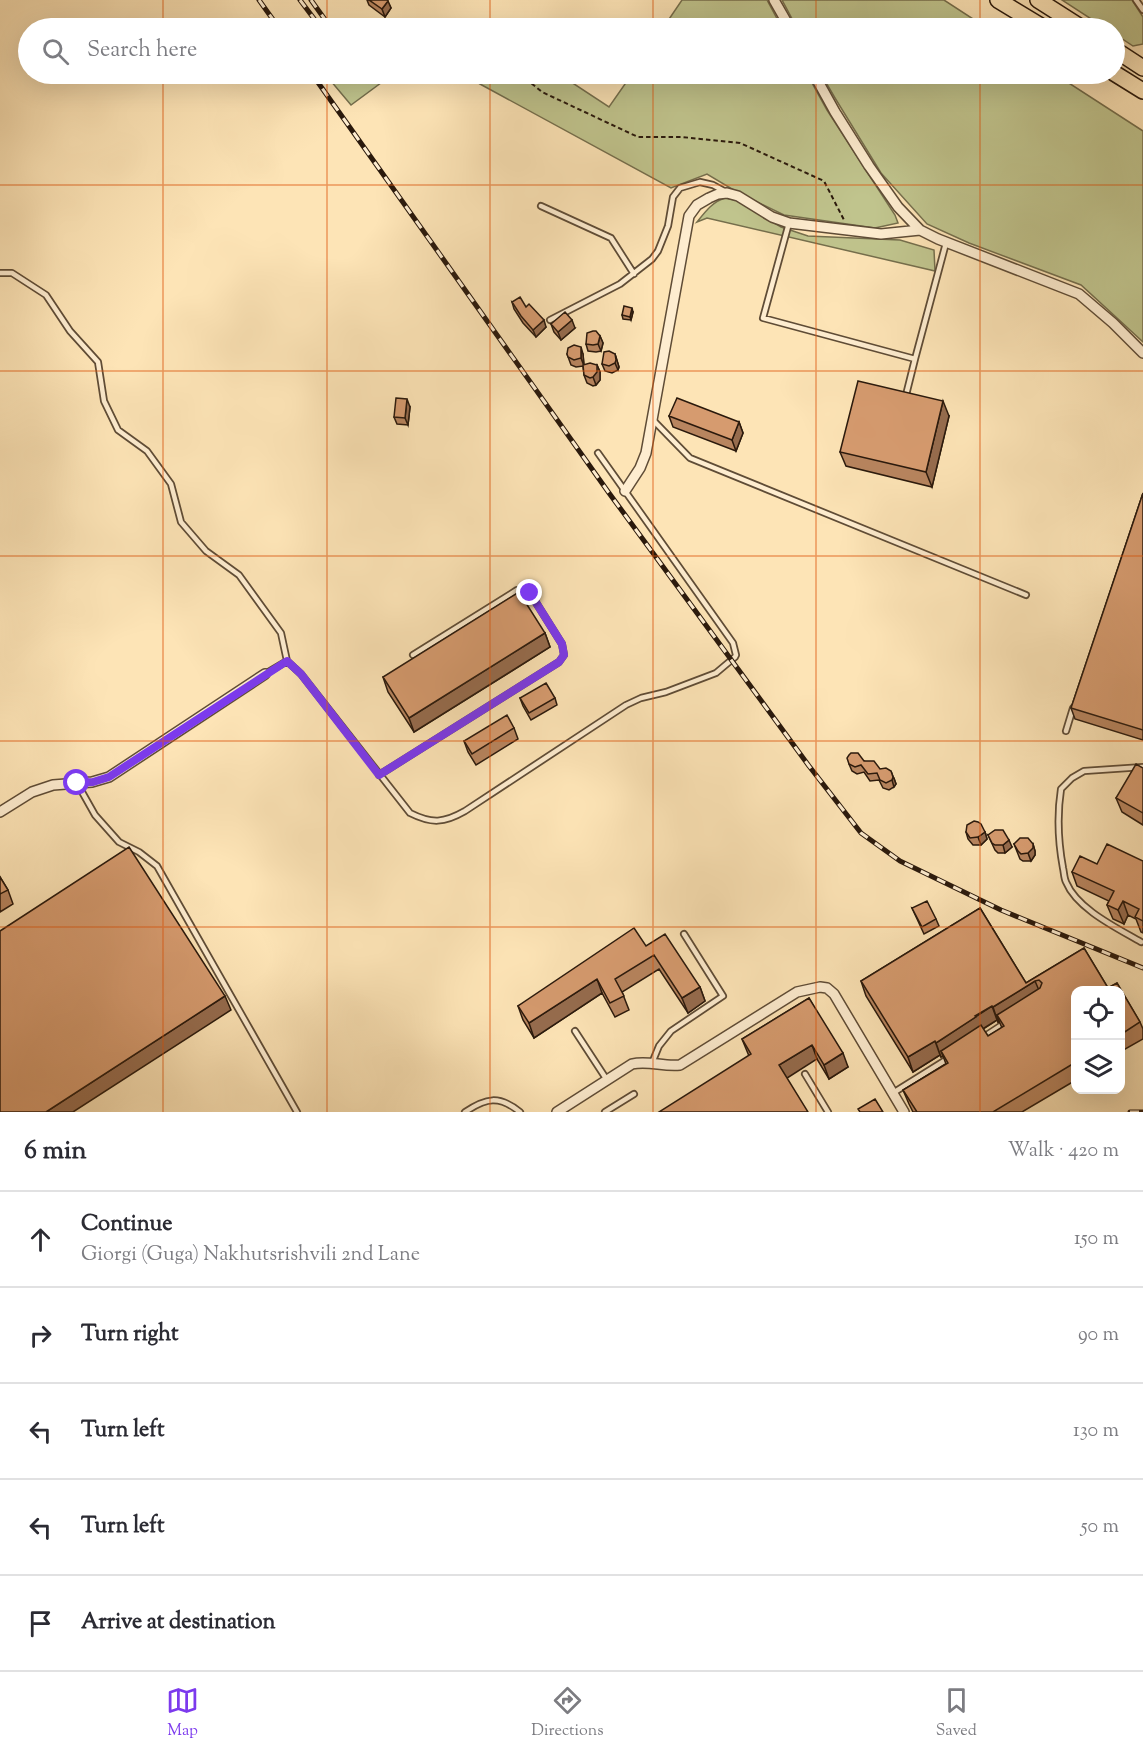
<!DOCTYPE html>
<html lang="en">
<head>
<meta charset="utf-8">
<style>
  body { margin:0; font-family:"Sorts Mill Goudy",serif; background:#f2f2f3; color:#2b2b33 }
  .controls { position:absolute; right:18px; bottom:18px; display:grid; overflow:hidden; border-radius:12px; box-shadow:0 6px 24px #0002 }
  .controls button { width:54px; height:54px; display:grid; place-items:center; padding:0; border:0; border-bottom:2px solid #e1e1e2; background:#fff; color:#2b2b33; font:30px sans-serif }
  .stop { position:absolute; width:18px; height:18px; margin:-14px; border:4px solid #7c3aed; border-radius:50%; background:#fff }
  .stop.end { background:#7c3aed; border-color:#fff; box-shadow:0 2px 6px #0008 }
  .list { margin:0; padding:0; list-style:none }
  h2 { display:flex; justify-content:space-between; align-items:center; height:78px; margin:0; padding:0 24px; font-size:26px }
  h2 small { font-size:20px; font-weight:400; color:#7c7c81 }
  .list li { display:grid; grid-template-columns:39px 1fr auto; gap:18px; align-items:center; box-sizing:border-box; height:96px; padding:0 24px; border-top:2px solid #e1e1e2 }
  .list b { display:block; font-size:22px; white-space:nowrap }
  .list p { margin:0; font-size:20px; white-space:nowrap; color:#7c7c81 }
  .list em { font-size:20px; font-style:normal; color:#7c7c81 }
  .icon { flex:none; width:33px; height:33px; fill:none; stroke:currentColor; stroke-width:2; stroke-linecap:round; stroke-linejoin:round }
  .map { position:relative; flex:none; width:1143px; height:1112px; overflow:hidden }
  .search { position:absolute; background:#fff; box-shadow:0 6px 24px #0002; left:18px; right:18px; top:18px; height:66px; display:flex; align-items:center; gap:15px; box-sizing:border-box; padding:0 21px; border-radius:33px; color:#7c7c81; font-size:22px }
  .sheet { height:558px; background:#fff }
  nav { display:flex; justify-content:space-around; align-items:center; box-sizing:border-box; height:84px; border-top:2px solid #e1e1e2; background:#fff; font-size:16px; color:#7c7c81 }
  nav a { display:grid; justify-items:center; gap:3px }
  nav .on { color:#7c3aed }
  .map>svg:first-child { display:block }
  .green { fill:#c0c48d; stroke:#756e4c; stroke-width:1.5 }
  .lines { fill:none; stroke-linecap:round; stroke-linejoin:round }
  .lane-casing { stroke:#5f4c36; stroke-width:8 }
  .street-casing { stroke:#5f4c36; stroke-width:12 }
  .primary-casing { stroke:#2a190c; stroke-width:18 }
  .path { stroke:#2a190c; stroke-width:2; stroke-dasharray:4.5 3; stroke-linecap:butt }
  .lane { stroke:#feedd0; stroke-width:4.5 }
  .street { stroke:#feedd0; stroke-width:9 }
  .primary { stroke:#fde4b6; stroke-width:15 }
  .rail-casing { stroke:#2a190c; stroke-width:5 }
  .rail { stroke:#feedd0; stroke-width:3; stroke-dasharray:9; stroke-linecap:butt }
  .wall { fill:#b8855f; stroke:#2a190c; stroke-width:1.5; fill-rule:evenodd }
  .shaded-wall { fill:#966c4e; stroke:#2a190c; stroke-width:1.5 }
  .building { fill:#d69b6f; stroke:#2a190c; stroke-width:1.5 }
  .route { stroke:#7c3aed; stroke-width:8 }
  .grid { fill:none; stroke:#de560c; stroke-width:1.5; stroke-opacity:0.55 }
</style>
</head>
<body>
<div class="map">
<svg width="1143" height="1112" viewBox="0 0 1143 1112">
  <rect width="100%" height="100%" fill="#fde4b6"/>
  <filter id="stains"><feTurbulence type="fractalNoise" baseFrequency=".00333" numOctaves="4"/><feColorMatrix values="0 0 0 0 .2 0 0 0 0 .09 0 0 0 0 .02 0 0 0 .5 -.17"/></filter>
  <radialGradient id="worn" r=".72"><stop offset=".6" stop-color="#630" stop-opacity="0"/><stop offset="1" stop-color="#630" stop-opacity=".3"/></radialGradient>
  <path class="green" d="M682,0H767L782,28H663Z
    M782,0H944L987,28H797Z
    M1062,0H1132L1143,17V44L1133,46L1115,34L1114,28H1105Z
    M325,74H393L351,105Z
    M465,74H559L609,107L632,74H807L827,110L895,215L898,223L875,228L784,215L737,192L707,174L671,188L480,84Z
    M821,74H1055L1143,131V342L1081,285L969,243L927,224L881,173L835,98Z
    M725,198L736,200L781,227L808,236L900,240L934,250L935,271L707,218L697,222C705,212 712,202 725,198Z"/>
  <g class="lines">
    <g class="lane-casing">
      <path id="lane" d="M1136,0L1143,10
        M541,206L611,238L634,274
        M789,223L763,318L915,359L946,243
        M0,273H12L46,295L70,331L98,362L104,401L118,430L147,451L171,484L181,522L206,551L239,575L281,633L287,661
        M550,320L620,284L652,259L658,251L668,226L673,197L680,188L700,182L713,185L724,191
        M906,395L915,359
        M652,419L690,458L1026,595
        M265,674L287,661L301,674L410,813C432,824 444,823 465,811L626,705L641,698L666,692L716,673L735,657L736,655L733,643L598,453
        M1066,731L1073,708
        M379,775L559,662L564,655L562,644L530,593L525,590H517L413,655
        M77,783L95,815L119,842L139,852L157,866L297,1112
        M1141,942C1117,928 1077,909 1066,882C1064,878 1064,872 1063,868C1058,841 1057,815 1061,789L1072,778L1084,771L1143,767
        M575,1031L607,1080
        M982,1038L1005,1023
        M652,1063L659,1046L671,1031L723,996L684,934
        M805,1074L828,1112
        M893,1093L949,1058
        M465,1112C486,1098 499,1095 520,1112
        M605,1112L634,1094"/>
    </g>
    <g class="street-casing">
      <path id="street" d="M774,0L790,28
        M814,74L835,112L869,166L898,207L920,230L938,239L1079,294L1113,323L1143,353
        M625,491L640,468L646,453L689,216L697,205L709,198L718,194L727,193L738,196L772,217L789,223L881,234L920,230
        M0,812L32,792L53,785L92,782L109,777L265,674
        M557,1112L632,1064C648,1060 663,1067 680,1065L797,992L820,987L827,988L834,994L904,1112"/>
    </g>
    <g class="primary-casing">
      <path id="primary" d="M998,0L1044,28
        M1038,0L1082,28
        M1114,49L1143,68
        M1114,73L1143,91"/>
    </g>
    <path class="path" d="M486,24L487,28
      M520,74L542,92L638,137H682L740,143L824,181L844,220"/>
    <use href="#lane" class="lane"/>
    <use href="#street" class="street"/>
    <use href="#primary" class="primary"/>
    <g class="rail-casing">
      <path id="rail" d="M259,0L279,28
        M300,0L321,28
        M311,0L331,28
        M312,74L609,493L809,766L861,833L900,861L1001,910L1143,968
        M1130,1112H1143"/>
    </g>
    <use href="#rail" class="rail"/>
  </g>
  <path class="wall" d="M367,0H387L391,8L385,17L369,5Z
    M512,302L546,327L536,337L523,323L514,309Z
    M633,312L631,320L623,319L622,315Z
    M551,324L575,328L561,340L554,332Z
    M600,336L603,343L601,351L596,352L588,351L586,344Z
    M567,354H583L584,365H597L600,372V380L596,385L593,386L587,383L584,375L583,366L576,367L571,365Z
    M615,354L619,367L618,370L612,373L605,371L602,364Z
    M410,407L408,425L397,424L394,417Z
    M669,416L739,422L743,433L736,451L673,427Z
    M949,416L932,487L846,466L840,452Z
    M1143,493V740L1075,719L1071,708Z
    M545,633L550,647L414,732L388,692L383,677Z
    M520,698H555L557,705L531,720L523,706Z
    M514,728L518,739L476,765L468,752L464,741Z
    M864,761L894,778L896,784L894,787L889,790L883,788L879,780L870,781L864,772L857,774L852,771L849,764Z
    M1143,768V825L1122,812L1116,798Z
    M966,832H985L987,839L981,845H973L968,839Z
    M988,835L1012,847L1005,853H998L995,850Z
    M1014,844H1033L1035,851V855L1031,861H1023L1020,859Z
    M1143,861V933L1141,932L1136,919L1128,915L1124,924L1113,919L1107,905L1109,901L1077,886L1072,872L1097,864Z
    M0,877L8,890L13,904L0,912Z
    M912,908L936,919L939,926L924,934Z
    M980,908L1026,983L1084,948L1108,988L1117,983L1140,1022L1143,1029V1039L1120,1052V990H1076V1080L1022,1112H913L909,1104L903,1090L946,1064L943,1056L941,1057L940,1055L913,1072L866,996L861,981ZM997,1020L998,1022L999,1021L1002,1028L988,1036L983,1029Z
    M646,946L700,987L705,1001L688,1013L659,969L622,992L629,1010L615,1017L602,993L534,1038L523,1020L518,1006Z
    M809,998L848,1067L829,1079L817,1059L749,1056L742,1039Z"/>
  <path class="shaded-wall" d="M388,1L391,8L385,17L382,9Z
    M632,308L633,312L631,320L630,317Z
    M544,320L546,327L536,337L533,330Z
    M572,320L575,328L561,340L558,332Z
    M600,336L603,343L601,351L598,344Z
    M581,347L583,354L584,366L581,358Z
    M615,354L619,367L618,370L615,363Z
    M597,365L600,372V380L596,385L593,377Z
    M407,399L410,407L408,425L405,418Z
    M943,401L949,416L932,487L926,472Z
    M739,422L743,433L736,451L732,440Z
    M545,633L550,647L414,732L409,718Z
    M891,771L896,784L894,787L892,780Z
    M985,832L987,839L981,845L978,837Z
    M1009,840L1012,847L1005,853L1003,845Z
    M1033,844L1035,851V855L1031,861L1028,853Z
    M1123,901L1128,915L1124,924L1118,910Z
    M597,979L602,993L534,1038L529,1023Z
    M1035,981L1041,995L997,1015L999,1021L998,1022L993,1007Z
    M700,987L705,1001L688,1013L682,998Z
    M225,996L231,1010L73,1112H46Z
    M992,1006L997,1020L981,1030L941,1051L943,1056L941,1057L936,1043Z
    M935,1041L940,1055L913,1072L908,1057Z
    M812,1045L817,1059L784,1080L779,1065Z
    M843,1053L848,1067L829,1079L824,1065Z"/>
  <path class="building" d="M369,0H387L388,1L382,9Z
    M520,297L526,307L529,304L544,320L533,330L521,316L512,302Z
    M624,306L632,308L630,317L622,315Z
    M565,312L572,320L558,332L551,324Z
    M593,331H596L600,336L598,344L593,345L586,344L587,333Z
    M574,345L581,347V358L574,360L568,357L567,354L568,348Z
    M609,351L615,354L616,360L615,363L609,366L602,364L604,352Z
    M590,363L597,365V372L593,377L590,378L584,375L583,365Z
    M858,381L943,401L926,472L840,452Z
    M396,398L407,399L405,418L394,417Z
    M677,398L739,422L732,440L669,416Z
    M1143,493V730L1071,708Z
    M519,592L545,633L409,718L383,677Z
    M546,683L555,698L529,713L520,698Z
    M507,715L514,728L472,754L464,741Z
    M851,753H858L864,761H874L880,769L886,768L891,771L893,777L892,780L886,783L880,780L877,773L868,774L861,765L855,767L849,764L847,758L849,755Z
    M1136,764L1143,768V813L1116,798Z
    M974,821L978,822L981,824L985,832L978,837L970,838L966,832L967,825Z
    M995,830H1003L1009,840L1003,845H995L992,843L988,835Z
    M1020,838H1028L1033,844V848L1028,853L1021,854L1018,851L1014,844Z
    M1107,844L1143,861V921L1135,917L1139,909L1123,901L1118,910L1107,905L1114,891L1072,872L1080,856L1097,864Z
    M129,847L225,996L46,1112H0V931Z
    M0,877L8,890L0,894Z
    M927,901L936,919L922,927L912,908Z
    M980,908L1026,983L1084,948L1108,988L1117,983L1140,1022L1120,1035V990H1076V1062L993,1112H917L903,1090L948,1063L941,1051L981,1025L988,1036L1004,1026L997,1015L1040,988L1042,983L1039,980L1035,981L993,1007L992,1006L975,1016L976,1017L936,1043L935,1041L908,1057L861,981Z
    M634,928L646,946L665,934L700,987L682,998L654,955L615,979L624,996L610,1003L597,979L529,1023L518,1006Z
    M809,998L843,1053L824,1065L812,1045L779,1065L808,1112H659L751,1054L742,1039Z
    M875,1099L883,1112H860L858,1109Z"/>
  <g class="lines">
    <path class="route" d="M77,783L93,782L109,777L287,661L301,674L379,775L559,662L564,655L562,644L530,593"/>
  </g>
  <path class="grid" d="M163,0V28M327,0V28M490,0V28M653,0V28M816,0V28M980,0V28M163,74V1112M327,74V1112M490,74V1112M653,74V1112M816,74V1112M980,74V1112M0,185H1143M0,371H1143M0,556H1143M0,741H1143M0,927H1143"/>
  <rect width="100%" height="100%" filter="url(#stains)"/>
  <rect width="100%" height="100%" fill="url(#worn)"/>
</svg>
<div class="controls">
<button><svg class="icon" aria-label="locate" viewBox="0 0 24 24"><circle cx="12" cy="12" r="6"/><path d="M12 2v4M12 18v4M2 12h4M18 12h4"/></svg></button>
<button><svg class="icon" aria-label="layers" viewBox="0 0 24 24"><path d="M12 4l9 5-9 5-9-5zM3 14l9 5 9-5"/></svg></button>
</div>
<div class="stop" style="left:77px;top:783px"></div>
<div class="stop end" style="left:530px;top:593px"></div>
<div class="search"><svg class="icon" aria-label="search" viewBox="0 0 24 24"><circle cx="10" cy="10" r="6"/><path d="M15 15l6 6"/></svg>Search here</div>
</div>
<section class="sheet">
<h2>6 min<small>Walk · 420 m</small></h2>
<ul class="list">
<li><svg class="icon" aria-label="ahead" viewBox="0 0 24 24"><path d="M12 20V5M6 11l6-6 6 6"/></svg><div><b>Continue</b><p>Giorgi (Guga) Nakhutsrishvili 2nd Lane</p></div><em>150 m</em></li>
<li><svg class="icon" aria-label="right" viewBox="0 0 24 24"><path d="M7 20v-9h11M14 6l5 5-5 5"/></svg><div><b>Turn right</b></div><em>90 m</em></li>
<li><svg class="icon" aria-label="left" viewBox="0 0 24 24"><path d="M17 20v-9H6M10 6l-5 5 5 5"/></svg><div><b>Turn left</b></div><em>130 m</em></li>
<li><svg class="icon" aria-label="left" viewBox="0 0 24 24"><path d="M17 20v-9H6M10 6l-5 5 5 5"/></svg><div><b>Turn left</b></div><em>50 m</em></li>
<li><svg class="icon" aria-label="arrive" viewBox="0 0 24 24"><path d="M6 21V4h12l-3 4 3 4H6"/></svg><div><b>Arrive at destination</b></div></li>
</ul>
</section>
<nav>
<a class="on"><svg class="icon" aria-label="map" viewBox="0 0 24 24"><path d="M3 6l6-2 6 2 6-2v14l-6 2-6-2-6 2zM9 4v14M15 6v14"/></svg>Map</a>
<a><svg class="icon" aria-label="directions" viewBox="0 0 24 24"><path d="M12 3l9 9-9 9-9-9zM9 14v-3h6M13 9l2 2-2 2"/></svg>Directions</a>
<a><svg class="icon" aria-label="saved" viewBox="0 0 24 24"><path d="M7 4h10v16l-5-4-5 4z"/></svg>Saved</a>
</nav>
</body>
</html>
